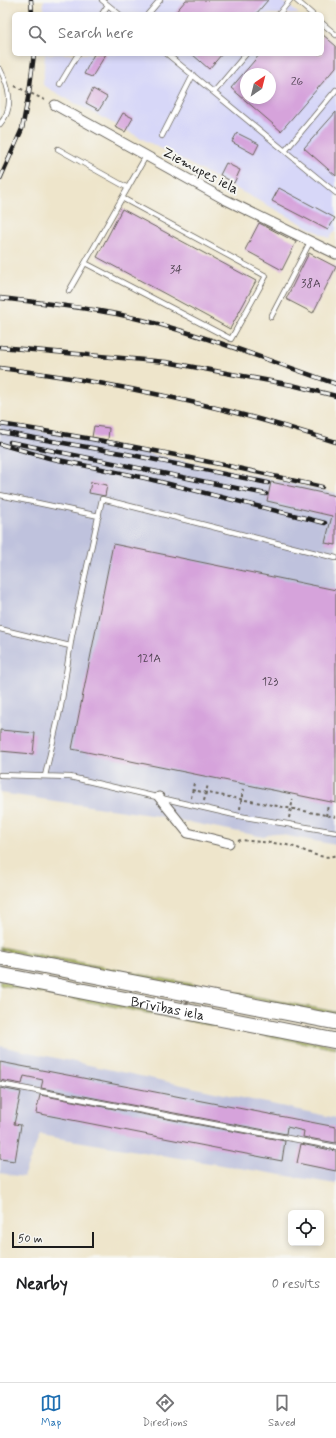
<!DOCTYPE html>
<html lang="en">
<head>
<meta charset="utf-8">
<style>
  body { margin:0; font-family:Mynerve,sans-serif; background:#f6f6f6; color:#202124 }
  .controls { position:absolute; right:12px; bottom:12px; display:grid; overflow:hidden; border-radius:6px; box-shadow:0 2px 6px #0003 }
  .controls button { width:36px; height:36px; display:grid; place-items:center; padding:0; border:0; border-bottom:1px solid #e0e0e0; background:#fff; color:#202124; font:20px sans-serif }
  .compass { position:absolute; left:240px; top:68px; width:36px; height:36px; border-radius:50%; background:#fff; box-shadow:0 2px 6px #0003; rotate:35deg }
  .scale { position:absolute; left:12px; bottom:10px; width:82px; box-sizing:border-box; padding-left:4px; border:2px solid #1c1c1c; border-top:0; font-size:11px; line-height:14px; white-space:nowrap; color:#1c1c1c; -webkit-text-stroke:3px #f6f6f2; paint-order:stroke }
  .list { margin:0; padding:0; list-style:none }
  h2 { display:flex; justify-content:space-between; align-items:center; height:52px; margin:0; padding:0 16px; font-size:17px }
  h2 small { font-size:13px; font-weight:400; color:#757577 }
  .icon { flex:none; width:22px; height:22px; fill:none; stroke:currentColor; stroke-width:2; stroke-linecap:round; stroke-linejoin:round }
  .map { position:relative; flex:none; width:336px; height:1258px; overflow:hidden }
  .search { position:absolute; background:#fff; box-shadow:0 2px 6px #0003; left:12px; right:12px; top:12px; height:44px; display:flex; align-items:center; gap:10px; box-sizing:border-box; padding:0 14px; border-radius:6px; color:#757577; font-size:15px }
  .sheet { height:124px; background:#fff }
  nav { display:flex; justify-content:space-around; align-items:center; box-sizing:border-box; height:56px; border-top:1px solid #e0e0e0; background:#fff; font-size:11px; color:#757577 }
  nav a { display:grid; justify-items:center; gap:2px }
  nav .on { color:#1f6fb2 }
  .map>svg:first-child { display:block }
  .built { fill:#d7d7f8; fill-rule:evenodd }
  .industrial { fill:#bfc2dd }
  .green { fill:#b2bf61; stroke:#676e3e }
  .building { fill:#d6a3db; fill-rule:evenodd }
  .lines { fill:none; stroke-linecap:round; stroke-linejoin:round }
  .service-casing { stroke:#666259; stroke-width:6 }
  .minor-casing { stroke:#666259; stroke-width:11 }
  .trunk-casing { stroke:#666259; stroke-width:17 }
  .path { stroke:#666259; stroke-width:2; stroke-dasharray:3 3; stroke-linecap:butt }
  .service { stroke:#fff; stroke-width:4.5 }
  .minor { stroke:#fff; stroke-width:9 }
  .trunk { stroke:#fff; stroke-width:15 }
  .rail-casing { stroke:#1c1c1c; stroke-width:4.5 }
  .rail { stroke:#f6f6f2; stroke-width:3; stroke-dasharray:9; stroke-linecap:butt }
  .labels { text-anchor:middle; stroke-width:4; stroke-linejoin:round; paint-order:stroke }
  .number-label { font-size:12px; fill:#4a3e4c }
  .street-label { font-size:14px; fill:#1c1c1c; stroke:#f6f6f2 }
</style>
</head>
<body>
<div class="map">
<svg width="336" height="1258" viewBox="0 0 336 1258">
  <rect width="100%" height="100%" fill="#f6f6f2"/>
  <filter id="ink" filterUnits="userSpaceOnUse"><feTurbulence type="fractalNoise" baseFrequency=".025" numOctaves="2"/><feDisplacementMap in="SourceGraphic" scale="8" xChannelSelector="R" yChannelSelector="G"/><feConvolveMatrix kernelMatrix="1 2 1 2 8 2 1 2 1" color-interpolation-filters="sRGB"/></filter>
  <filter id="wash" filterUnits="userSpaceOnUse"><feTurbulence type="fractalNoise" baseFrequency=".012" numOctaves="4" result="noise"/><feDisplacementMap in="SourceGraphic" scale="16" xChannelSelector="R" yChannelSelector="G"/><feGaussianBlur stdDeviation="0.9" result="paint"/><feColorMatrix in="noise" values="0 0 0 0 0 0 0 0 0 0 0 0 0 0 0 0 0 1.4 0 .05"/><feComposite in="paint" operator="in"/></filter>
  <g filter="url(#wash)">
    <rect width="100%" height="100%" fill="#eee5cb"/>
    <path class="built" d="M45,0H281L299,14H45L43,2Z
      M322,34L336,46V230L329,238L69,100L43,85L45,54H322ZM246,74H270V98H246Z"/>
    <path class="industrial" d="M0,422L336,493V845L272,833L264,837L158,816L0,793Z
      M0,1046L336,1118V1184L40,1135L23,1177L0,1173Z"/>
    <path class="green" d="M0,947L336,1012V1015L0,950Z
      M0,981L336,1046V1049L0,985Z"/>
    <g id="blocks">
      <path class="building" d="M186,0H268L256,14H174Z
        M322,34L336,46V67L281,131L231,88L260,54H322ZM246,74H270V98H246Z
        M94,54H106L92,77L84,74Z
        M192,54H222L209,69Z
        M93,89L107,97L99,110L86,103Z
        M336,112V176L304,148Z
        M123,113L133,118L125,132L115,127Z
        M237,133L259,144L254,154L232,142Z
        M226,163L240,170L234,183L220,175Z
        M279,188L335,218L328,230L272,201Z
        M122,209L256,281L230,329L97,257Z
        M259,223L296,242L282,270L245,250Z
        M309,253L336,267L313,313L286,299Z
        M94,426L109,428L108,440L92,437Z
        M91,482L107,485L105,496L89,493Z
        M271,482L336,496V545L325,543L332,516L267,501Z
        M113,544L336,590V803L72,749Z
        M0,730L35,733L33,754L0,751Z
        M0,1062L336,1127V1143L303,1137L304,1131L287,1127L286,1134L41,1088L43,1080L24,1076L22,1084L0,1080Z
        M0,1088L21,1092L14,1124L21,1125L15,1161L0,1159Z
        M40,1095L285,1141L282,1161L36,1113Z
        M301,1144L336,1151V1171L297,1163Z"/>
    </g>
  </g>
  <g filter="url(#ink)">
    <use href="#blocks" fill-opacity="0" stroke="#666259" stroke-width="1"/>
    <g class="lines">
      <g class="service-casing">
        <path id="service" d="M102,0L119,14
          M296,0L312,14
          M102,14L108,5
          M148,14L160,0
          M279,14L290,0
          M322,23L336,35
          M167,54L336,193
          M0,69C9,87 15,107 0,124
          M60,84L78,54
          M214,92L246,54
          M162,136L193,75
          M58,149L128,188
          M285,151L336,90
          M85,263L231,339L266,276L122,198
          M69,291L146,156
          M271,317L310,242
          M0,495L99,516
          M0,629L70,646
          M0,775L70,777L239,816L336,832
          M45,776L61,706L72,635L102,499L336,558
          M0,1084L336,1147"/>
      </g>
      <g class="minor-casing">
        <path id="minor" d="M55,105L224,199L336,254
          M159,797L188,833L229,843"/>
      </g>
      <g class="trunk-casing">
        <g id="trunk">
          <path d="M0,957L336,1022"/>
          <path id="s1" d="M0,975L336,1041"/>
        </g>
      </g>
      <path class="path" d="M15,86L47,101
        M192,790L336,817
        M191,798L194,783
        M204,801L208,784
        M240,809L243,789
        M326,816L328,805
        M289,818L293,799
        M238,841L241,840C257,842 275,842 291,846C307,850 319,861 336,855"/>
      <use href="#service" class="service"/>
      <use href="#minor" class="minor"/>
      <use href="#trunk" class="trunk"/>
      <g class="rail-casing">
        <path id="rail" d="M31,0L32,14
          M0,179L22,129L29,93L34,54
          M0,298C42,303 85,307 126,316C197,332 267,360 336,384
          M0,347L166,362L292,385L336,396
          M0,368C114,382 227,407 336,442
          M0,424C108,440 215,462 322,487
          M0,432L127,454L268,483
          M10,442L266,494
          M0,444L49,458L145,478L325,523"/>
      </g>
      <use href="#rail" class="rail"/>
    </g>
  </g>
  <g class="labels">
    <g class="number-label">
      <text x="297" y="85">26</text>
      <text x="176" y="273">34</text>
      <text x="311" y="287">38A</text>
      <text x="149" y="662">121A</text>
      <text x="270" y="685">123</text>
    </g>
    <g class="street-label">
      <text transform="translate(201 170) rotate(28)" y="5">Ziemupes iela</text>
      <text dy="5" stroke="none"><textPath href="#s1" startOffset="171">Brīvības iela</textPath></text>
    </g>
  </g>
</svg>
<div class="controls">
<button><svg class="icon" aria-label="locate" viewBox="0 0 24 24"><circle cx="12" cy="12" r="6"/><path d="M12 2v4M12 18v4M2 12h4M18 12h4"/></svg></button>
</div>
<svg class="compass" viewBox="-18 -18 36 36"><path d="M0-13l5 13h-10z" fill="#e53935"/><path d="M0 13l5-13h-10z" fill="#757577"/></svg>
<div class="scale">50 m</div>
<div class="search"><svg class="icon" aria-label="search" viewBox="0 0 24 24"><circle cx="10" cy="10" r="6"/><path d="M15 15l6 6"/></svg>Search here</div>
</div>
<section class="sheet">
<h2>Nearby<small>0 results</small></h2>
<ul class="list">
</ul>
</section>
<nav>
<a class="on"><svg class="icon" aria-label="map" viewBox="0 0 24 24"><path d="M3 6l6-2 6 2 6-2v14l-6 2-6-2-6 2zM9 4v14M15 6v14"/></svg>Map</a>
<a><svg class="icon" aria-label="directions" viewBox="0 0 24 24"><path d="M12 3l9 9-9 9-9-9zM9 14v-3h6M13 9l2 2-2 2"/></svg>Directions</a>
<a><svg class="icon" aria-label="saved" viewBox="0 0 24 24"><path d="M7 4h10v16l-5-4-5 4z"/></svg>Saved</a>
</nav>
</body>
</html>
